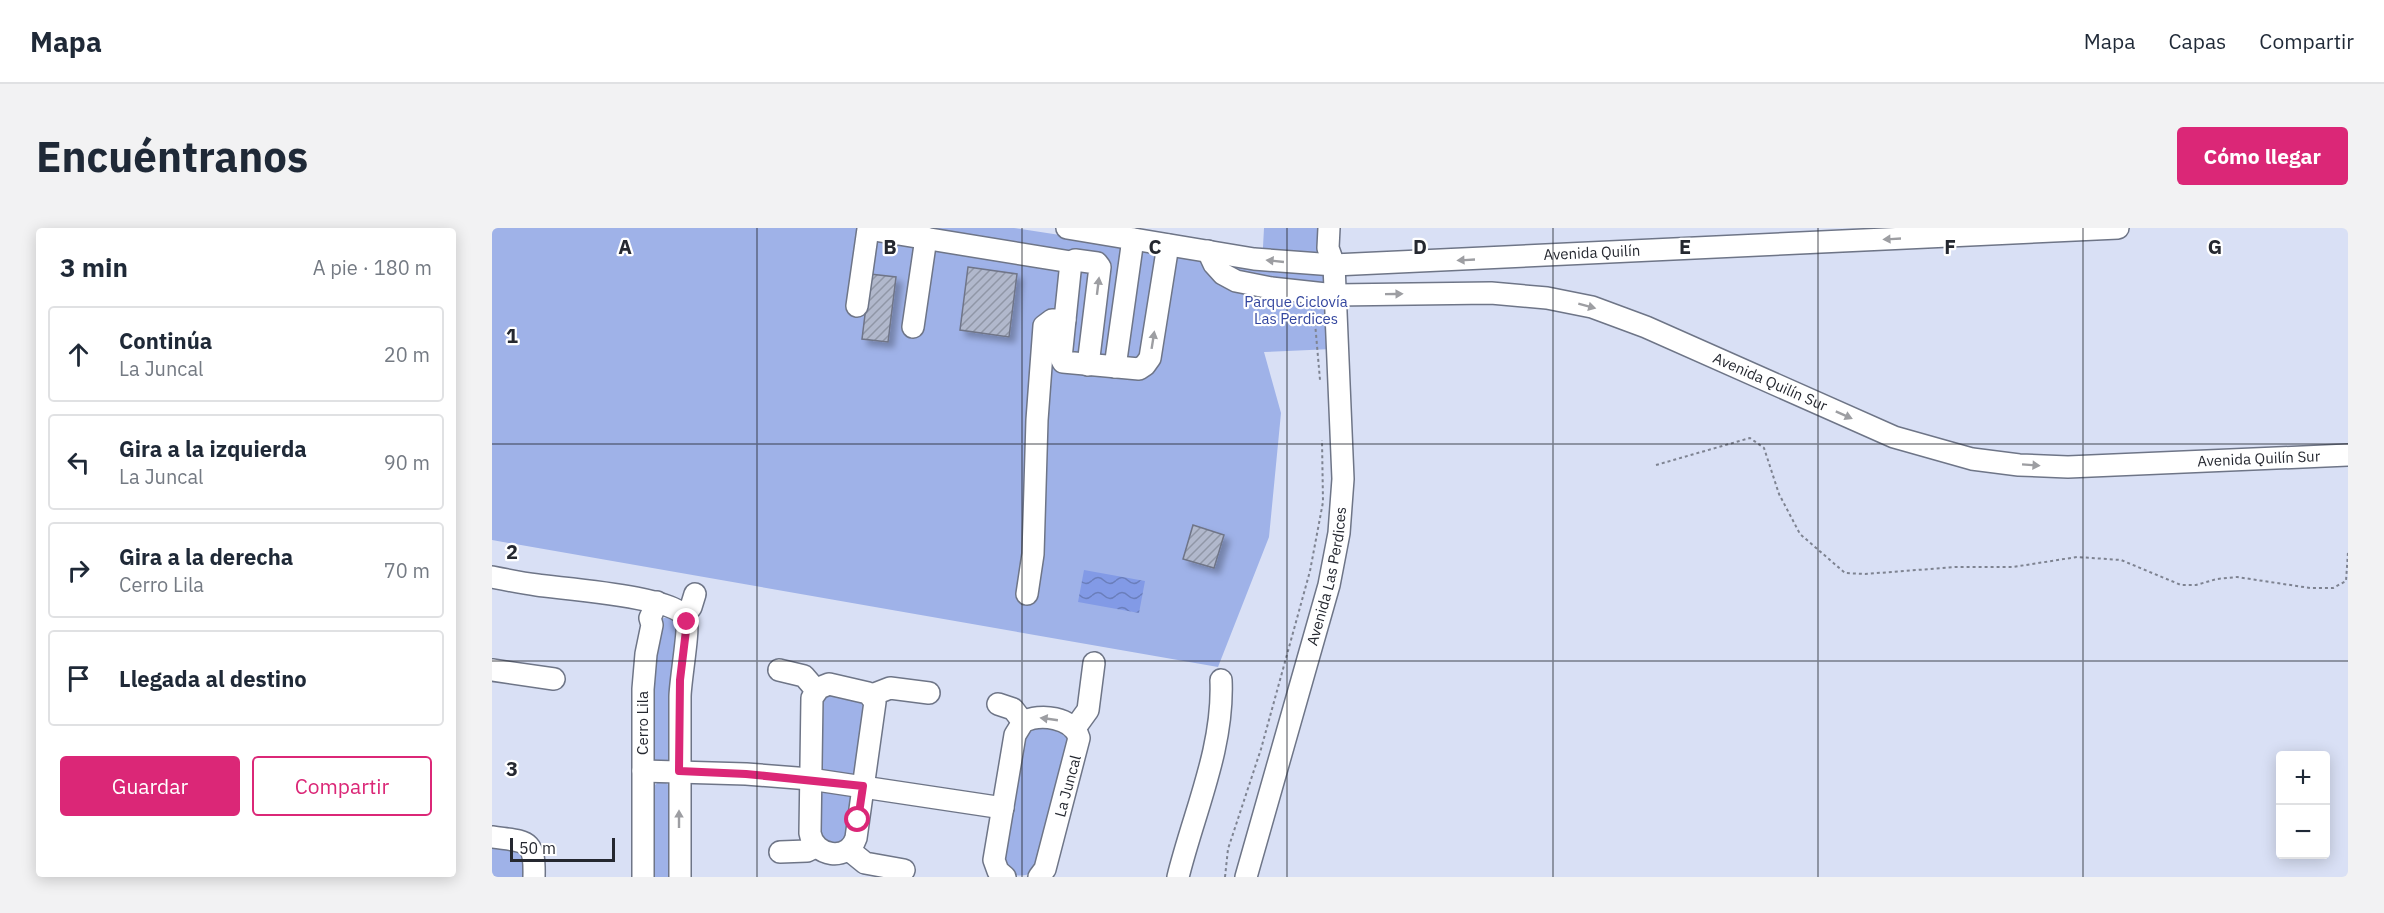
<!DOCTYPE html>
<html lang="es">
<head>
<meta charset="utf-8">
<style>
  body { margin:0; font-family:"IBM Plex Sans",sans-serif; background:#f2f2f3; color:#1f2937 }
  .controls { position:absolute; right:18px; bottom:18px; display:grid; overflow:hidden; border-radius:6px; box-shadow:0 3px 15px #0003 }
  .controls button { width:54px; height:54px; display:grid; place-items:center; padding:0; border:0; border-bottom:2px solid #e0e1e3; background:#fff; color:#1f2937; font:30px sans-serif }
  .scale { position:absolute; left:18px; bottom:15px; width:105px; box-sizing:border-box; padding-left:6px; border:3px solid #252830; border-top:0; font-size:16px; line-height:21px; white-space:nowrap; color:#252830; -webkit-text-stroke:4px #fff; paint-order:stroke }
  .stop { position:absolute; width:18px; height:18px; margin:-14px; border:4px solid #db2777; border-radius:50%; background:#fff }
  .stop.end { background:#db2777; border-color:#fff; box-shadow:0 2px 6px #0008 }
  .list { margin:0; padding:0; list-style:none }
  h2 { display:flex; justify-content:space-between; align-items:center; height:78px; margin:0; padding:0 24px; font-size:26px }
  h2 small { font-size:20px; font-weight:400; color:#747a83 }
  .list li { display:grid; grid-template-columns:39px 1fr auto; gap:18px; align-items:center; box-sizing:border-box; height:96px; margin:0 12px 12px; padding:0 12px; border:2px solid #e0e1e3; border-radius:6px }
  .list b { display:block; font-size:22px; white-space:nowrap }
  .list p { margin:0; font-size:20px; white-space:nowrap; color:#747a83 }
  .list em { font-size:20px; font-style:normal; color:#747a83 }
  .actions { display:flex; gap:12px; padding:18px 24px }
  .actions a { flex:1; padding:14px 0; border:2px solid #db2777; border-radius:6px; text-align:center; font-size:21px; color:#db2777 }
  .actions .main { background:#db2777; color:#fff }
  .icon { flex:none; width:33px; height:33px; fill:none; stroke:currentColor; stroke-width:2; stroke-linecap:round; stroke-linejoin:round }
  .map { position:relative; flex:none; width:1856px; height:649px; overflow:hidden; border-radius:6px }
  header { display:flex; align-items:center; gap:36px; box-sizing:border-box; height:84px; padding:0 30px; background:#fff; border-bottom:2px solid #e0e1e3 }
  header strong { font-size:28px }
  nav { display:flex; gap:33px; margin-inline-start:auto; font-size:21px }
  .intro { display:flex; align-items:center; justify-content:space-between; box-sizing:border-box; height:144px; padding:0 36px }
  h1 { margin:0; font-size:42px }
  .button { padding:15px 27px; border-radius:6px; background:#db2777; color:#fff; font-size:21px; font-weight:700 }
  main { display:flex; gap:36px; padding:0 36px }
  aside { flex:1; background:#fff; border-radius:6px; box-shadow:0 3px 15px #0003 }
  .map>svg:first-child { display:block }
  .green { fill:#9fb2e8 }
  .water { fill:url(#water-waves) }
  .building { fill:url(#building-hatch); stroke:#6f7588; stroke-width:1.5; filter:url(#shadow) }
  .lines { fill:none; stroke-linecap:round; stroke-linejoin:round }
  .minor-casing { stroke:#6e7587; stroke-width:24 }
  .path { stroke:#7e8391; stroke-width:2; stroke-dasharray:3 3; stroke-linecap:butt }
  .minor { stroke:#fff; stroke-width:21 }
  .oneway { fill:#9d9ea2 }
  .route { stroke:#db2777; stroke-width:8 }
  .grid { fill:none; stroke:#252830; stroke-width:1.5; stroke-opacity:0.55 }
  .labels { text-anchor:middle; stroke-width:4.5; stroke-linejoin:round; paint-order:stroke }
  .street-label { font-size:15px; fill:#252830; stroke:#fff }
  .park-label { font-size:15px; fill:#33469f; stroke:#fff }
  .grid-label { font-size:20px; text-anchor:middle; font-weight:bold; fill:#252830; stroke:#fff; stroke-width:4.5; stroke-linejoin:round; paint-order:stroke }
</style>
</head>
<body>
<header>
<strong>Mapa</strong>
<nav><a>Mapa</a><a>Capas</a><a>Compartir</a></nav>
</header>
<div class="intro"><h1>Encuéntranos</h1><a class="button">Cómo llegar</a></div>
<main>
<aside>
<h2>3 min<small>A pie · 180 m</small></h2>
<ul class="list">
<li><svg class="icon" aria-label="ahead" viewBox="0 0 24 24"><path d="M12 20V5M6 11l6-6 6 6"/></svg><div><b>Continúa</b><p>La Juncal</p></div><em>20 m</em></li>
<li><svg class="icon" aria-label="left" viewBox="0 0 24 24"><path d="M17 20v-9H6M10 6l-5 5 5 5"/></svg><div><b>Gira a la izquierda</b><p>La Juncal</p></div><em>90 m</em></li>
<li><svg class="icon" aria-label="right" viewBox="0 0 24 24"><path d="M7 20v-9h11M14 6l5 5-5 5"/></svg><div><b>Gira a la derecha</b><p>Cerro Lila</p></div><em>70 m</em></li>
<li><svg class="icon" aria-label="arrive" viewBox="0 0 24 24"><path d="M6 21V4h12l-3 4 3 4H6"/></svg><div><b>Llegada al destino</b></div></li>
</ul>
<div class="actions"><a class="main">Guardar</a><a>Compartir</a></div>
</aside>
<div class="map">
<svg width="1856" height="649" viewBox="0 0 1856 649">
  <defs>
    <pattern id="water-waves" width="16" height="10" patternUnits="userSpaceOnUse" patternTransform="scale(1.5)"><rect width="16" height="10" fill="#829ae6"/><path d="M0 5q4-4 8 0t8 0" fill="none" stroke="#6a7ebb"/></pattern>
    <pattern id="building-hatch" width="6" height="6" patternUnits="userSpaceOnUse" patternTransform="scale(1.5)"><rect width="6" height="6" fill="#b1b8cc"/><path d="M-1 1l2-2M0 6l6-6M5 7l2-2" fill="none" stroke="#9096a6"/></pattern>
    <filter id="shadow"><feDropShadow dx="5.5" dy="5.5" stdDeviation="3" flood-color="#0004"/></filter>
  </defs>
  <rect width="100%" height="100%" fill="#d9e0f5"/>
  <path class="green" d="M0,0H522L770,38L772,0H841L840,121L772,124L789,185L777,309L726,439L0,312Z
    M178,388L188,396L178,534L163,535L159,529V462L169,391Z
    M331,465L374,471L363,548L327,544Z
    M537,496L578,504L550,634C540,645 537,649 522,647L508,630L529,505Z
    M165,555H174L179,559L182,649H159L161,559Z
    M332,563L359,568L361,570L358,608L350,621L324,607L326,570Z
    M0,615L30,619L38,649H0Z"/>
  <path class="water" d="M592,342L653,353L647,385L586,374Z"/>
  <path class="building" d="M476,39L525,46L517,109L468,102Z
    M378,46L404,49L396,114L370,111Z
    M701,297L732,307L722,340L691,331Z"/>
  <g class="lines">
    <g class="minor-casing">
      <g id="minor">
        <path id="s1" d="M575,0L762,31L842,37L1626,0"/>
        <path id="s2" d="M716,23L722,36L731,46L744,53L779,60L843,67L999,65L1055,70L1100,79L1154,99L1402,209L1480,231L1527,237L1576,239L1856,227"/>
        <path d="M579,34L569,130L571,134L647,141L653,137L658,130L676,17"/>
        <path d="M365,78L376,1L579,34L583,32L605,35L608,39L596,137"/>
        <path d="M421,99L434,10"/>
        <path d="M623,139L641,11"/>
        <path d="M0,349C15,352 30,355 45,357C71,361 185,368 194,391C198,399 188,454 188,469V649"/>
        <path d="M535,366L541,326L545,192L552,98L560,92H573"/>
        <path d="M192,387L199,379L203,366"/>
        <path d="M0,442L62,451"/>
        <path d="M287,442L312,448L324,462"/>
        <path d="M337,456L376,465L383,474L364,610C356,634 322,629 318,605L320,470L327,460Z"/>
        <path d="M380,467L398,460L437,465"/>
        <path d="M506,476L521,481L531,494"/>
        <path d="M583,500L596,482L602,435"/>
        <path d="M151,543L254,546L318,551L511,580"/>
        <path d="M0,609C35,614 43,610 42,649"/>
        <path d="M357,622L373,635L412,642"/>
        <path d="M288,624L315,623L323,619"/>
        <path d="M151,649V461L154,426L160,397L158,390L165,374"/>
        <path d="M513,649L506,643L502,632L523,507L531,494C548,485 581,489 587,510L553,641L547,649"/>
        <path d="M686,649C702,584 732,520 729,452"/>
        <path id="s3" d="M754,649L837,357L847,305L851,251L842,37L836,20L837,0"/>
      </g>
    </g>
    <path class="path" d="M822,83L828,152
      M1164,237L1258,210L1272,220L1287,266L1308,306L1353,345L1373,346L1464,339H1521L1585,329L1629,332L1689,357H1704L1725,351L1745,349L1818,360H1841L1854,353L1856,324
      M733,649L736,621L769,521L818,343L831,274L830,212"/>
    <use href="#minor" class="minor"/>
  </g>
  <defs><path id="oneway-solid" d="M-6-.8H1V-3.2L6.5 0L1 3.2V.8H-6Z" transform="scale(1.5)"/></defs>
  <g class="oneway">
    <use href="#oneway-solid" transform="translate(1400 11) rotate(177)"/>
    <use href="#oneway-solid" transform="translate(974 32) rotate(177)"/>
    <use href="#oneway-solid" transform="translate(783 33) rotate(-174)"/>
    <use href="#oneway-solid" transform="translate(606 58) rotate(-83)"/>
    <use href="#oneway-solid" transform="translate(902 66) rotate(-1)"/>
    <use href="#oneway-solid" transform="translate(1095 78) rotate(15)"/>
    <use href="#oneway-solid" transform="translate(661 112) rotate(-81)"/>
    <use href="#oneway-solid" transform="translate(1352 187) rotate(24)"/>
    <use href="#oneway-solid" transform="translate(1539 237) rotate(4)"/>
    <use href="#oneway-solid" transform="translate(557 491) rotate(-172)"/>
    <use href="#oneway-solid" transform="translate(187 591) rotate(-90)"/>
  </g>
  <g class="lines">
    <path class="route" d="M195,394L188,452L187,543L254,546L371,558L366,592"/>
  </g>
  <path class="grid" d="M265,0V649M530,0V649M795,0V649M1061,0V649M1326,0V649M1591,0V649M0,216H1856M0,433H1856"/>
  <g class="labels">
    <g class="street-label">
      <text dy="5" stroke="none"><textPath href="#s1" startOffset="528">Avenida Quilín</textPath></text>
      <text dy="5" stroke="none"><textPath href="#s2" startOffset="594">Avenida Quilín Sur</textPath></text>
      <text dy="5" stroke="none"><textPath href="#s2" startOffset="1098">Avenida Quilín Sur</textPath></text>
      <text dy="5" stroke="none"><textPath href="#s3" startOffset="312">Avenida Las Perdices</textPath></text>
      <text transform="translate(151 495) rotate(-90)" y="5">Cerro Lila</text>
      <text transform="translate(576 558) rotate(-75)" y="5">La Juncal</text>
    </g>
    <g class="park-label">
      <text x="804" y="79">Parque Ciclovía<tspan x="804" dy="17">Las Perdices</tspan></text>
    </g>
  </g>
  <g class="grid-label">
    <text x="133" y="26">A</text>
    <text x="398" y="26">B</text>
    <text x="663" y="26">C</text>
    <text x="928" y="26">D</text>
    <text x="1193" y="26">E</text>
    <text x="1458" y="26">F</text>
    <text x="1723" y="26">G</text>
    <text x="20" y="115">1</text>
    <text x="20" y="331">2</text>
    <text x="20" y="548">3</text>
  </g>
</svg>
<div class="controls">
<button>+</button>
<button>−</button>
</div>
<div class="scale">50 m</div>
<div class="stop" style="left:366px;top:592px"></div>
<div class="stop end" style="left:195px;top:394px"></div>
</div>
</main>
</body>
</html>
